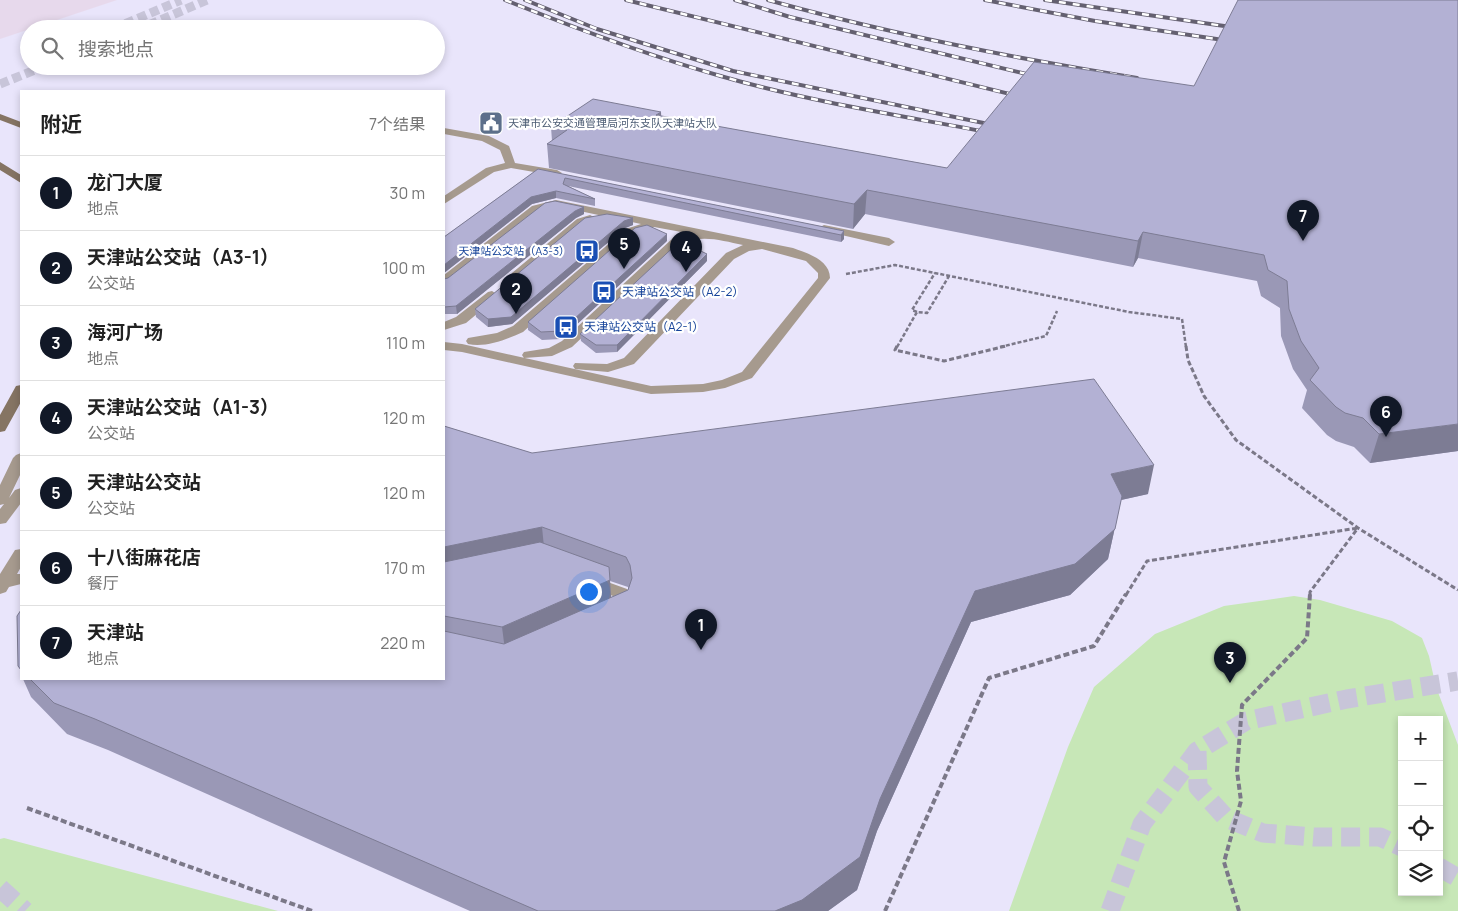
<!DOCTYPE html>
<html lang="zh">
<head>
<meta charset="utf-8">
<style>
  body { margin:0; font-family:Manrope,"Noto Sans SC",sans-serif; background:#f6f6f6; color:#222 }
  .controls { position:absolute; right:15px; bottom:15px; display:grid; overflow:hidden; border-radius:0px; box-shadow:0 2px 8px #0003 }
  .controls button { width:45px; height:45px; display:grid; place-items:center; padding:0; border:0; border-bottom:1px solid #e0e0e0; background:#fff; color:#222; font:25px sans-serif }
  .you { position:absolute; left:588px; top:591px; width:18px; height:18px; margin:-12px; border:4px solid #fff; border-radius:50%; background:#1a73e8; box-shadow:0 0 0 8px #1a73e833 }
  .badge { display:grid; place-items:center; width:32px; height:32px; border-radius:50%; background:#111827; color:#fff; font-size:16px; font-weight:700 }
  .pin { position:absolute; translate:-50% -41px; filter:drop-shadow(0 1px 2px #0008) }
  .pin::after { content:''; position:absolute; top:26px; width:18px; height:15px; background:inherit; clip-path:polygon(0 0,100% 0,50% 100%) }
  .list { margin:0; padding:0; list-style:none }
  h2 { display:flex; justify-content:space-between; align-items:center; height:65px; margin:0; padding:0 20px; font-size:21px }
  h2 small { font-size:16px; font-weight:400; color:#767676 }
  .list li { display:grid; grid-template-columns:32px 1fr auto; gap:15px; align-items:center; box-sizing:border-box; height:75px; padding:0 20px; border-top:1px solid #e0e0e0 }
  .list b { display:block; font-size:19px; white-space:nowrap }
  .list p { margin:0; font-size:16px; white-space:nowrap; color:#767676 }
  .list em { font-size:16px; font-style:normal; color:#767676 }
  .icon { flex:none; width:28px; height:28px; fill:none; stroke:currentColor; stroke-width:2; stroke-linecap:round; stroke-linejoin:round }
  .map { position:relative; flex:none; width:1458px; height:911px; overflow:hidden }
  .search { position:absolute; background:#fff; box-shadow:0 2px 8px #0003; left:20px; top:20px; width:425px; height:55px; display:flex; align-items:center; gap:12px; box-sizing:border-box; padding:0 18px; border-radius:28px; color:#767676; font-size:19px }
  .panel { position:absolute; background:#fff; box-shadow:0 2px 8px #0003; left:20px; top:90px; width:425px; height:590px; border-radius:0px }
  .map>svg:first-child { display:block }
  .commercial { fill:#e7d9ec }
  .green { fill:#c7e7b7; fill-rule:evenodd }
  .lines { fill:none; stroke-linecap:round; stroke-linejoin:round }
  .secondary-tunnel-far1 { stroke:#c8c5d9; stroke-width:9; stroke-dasharray:9 4.5; stroke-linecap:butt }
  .secondary-tunnel { stroke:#c8c5d9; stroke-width:19; stroke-dasharray:19 9; stroke-linecap:butt }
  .path-far2 { stroke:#7b7888; stroke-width:2.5; stroke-dasharray:4 2; stroke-linecap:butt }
  .path-far1 { stroke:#7b7888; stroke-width:3; stroke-dasharray:5 2.5; stroke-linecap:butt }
  .path { stroke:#7b7888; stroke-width:4; stroke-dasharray:6 3; stroke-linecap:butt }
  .lane { fill:#a69a8e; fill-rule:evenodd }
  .secondary { fill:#857463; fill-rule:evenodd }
  .rail-casing { stroke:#646070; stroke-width:4 }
  .rail { stroke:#fff; stroke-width:2.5; stroke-dasharray:7; stroke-linecap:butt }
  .wall { fill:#9a98b6; fill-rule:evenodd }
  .shaded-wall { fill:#7d7c94 }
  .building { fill:#b3b1d4; stroke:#7d7c94 }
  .labels { text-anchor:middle; stroke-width:4.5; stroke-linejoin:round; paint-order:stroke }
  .far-service-label { font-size:11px; fill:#4e5e75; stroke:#fff; text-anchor:start }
  .far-transit-label { font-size:11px; fill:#164399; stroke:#fff; text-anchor:end }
  .transit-label { font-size:12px; fill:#164399; stroke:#fff; text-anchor:start }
</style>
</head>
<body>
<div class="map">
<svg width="1458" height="911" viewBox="0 0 1458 911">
  <rect width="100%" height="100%" fill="#e9e5fb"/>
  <path class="commercial" d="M0,0H117L0,39Z"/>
  <path class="green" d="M1294,596L1320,600L1392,621L1422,638L1429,656L1436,687L1458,745V911H1009L1068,747L1094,687L1155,634L1224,606ZM1402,720H1439V892H1402Z
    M4,838L278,911H0V839Z"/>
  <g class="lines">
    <path class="secondary-tunnel-far1" d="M149,25L207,0
      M113,29L181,0
      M0,84L45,66"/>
    <path class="secondary-tunnel" d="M1197,751L1198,787L1226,818L1263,833L1314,837H1380L1402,847
      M1439,867L1458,878
      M0,888L25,911
      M1110,911L1142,824L1197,751L1246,721L1347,699L1458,681"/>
    <path class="path-far2" d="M846,274L895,265L1129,312L1182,319L1186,347
      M917,312L912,310L935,273
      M897,347L917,312L927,313L949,276
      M1000,347L1046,336L1057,311"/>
    <path class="path-far1" d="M897,346L895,350L944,361L1006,346
      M1186,346L1188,360L1204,396L1236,440L1358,528L1458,590
      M1126,595L1147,561L1358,528
      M1310,595V592L1358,528"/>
    <path class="path" d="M27,808L312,911
      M885,911L989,678L1094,646L1126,594
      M1239,911L1224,862L1241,801L1237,771L1242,705L1307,638L1310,594"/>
    <path class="lane" d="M444,128L489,136L509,146L515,163L557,170L562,173L557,176L511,168L494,172L444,204V196L486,168L505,163L500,150L482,141L444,134Z
      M556,200L793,248C807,253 830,260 830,278L752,378L725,388L703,392L651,394L462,352L444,350V342L462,344L651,386L703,384L722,380L742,372L818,278V273L806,261L762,249L749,251L734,259L634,364L608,372L575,369L573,366L575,363L607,364L624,358L726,253L743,245C722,241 702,234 681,244L572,347L552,356L524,358L522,355L524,352L549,348L562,341L673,238L687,233L654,227L634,233L523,332C507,339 486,348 468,344L466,341L468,338L497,333L513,326L626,229L641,224L556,206L545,208L448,284L444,285V275L532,206Z
      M590,215L596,218L585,223L520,279H512L510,276L512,273L577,219Z
      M824,225L889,238L895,242L889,246L820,230L818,228Z
      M492,291L498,295L496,298L466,323L444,330V322L456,317L488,292Z
      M21,453V473L9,498L15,490L21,488V503L6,523L0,524V509L4,504L0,505V485L13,458L16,455Z
      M21,549V567L17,574H21V584L9,587L6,592L0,594V574L15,550Z
      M591,576L627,589C631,596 633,610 629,617L623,619L617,617L614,613L613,596L585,586L583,582L585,578Z"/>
    <path class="secondary" d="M0,114L21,122V128L0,120Z
      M0,162L21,175V183L0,170Z
      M21,385V402L5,431L0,432V415L16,386Z"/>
    <g class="rail-casing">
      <path id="rail" d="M505,0C577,29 649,56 724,77C811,102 903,116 992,133
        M525,0L597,29L733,71L998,126
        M626,0L1022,97
        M735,0L790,17L1039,77
        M768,0C890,34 1013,58 1137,78
        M985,0L1095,21L1230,41
        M1045,0L1238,28"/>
    </g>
    <use href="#rail" class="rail"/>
  </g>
  <path class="wall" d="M1194,86L1458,451L1370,463L1354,447L1336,441L1327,435L1302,408L1307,390L1293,369L1281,336L1280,308L1261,296L1257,281L1138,258L1133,267L865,214L853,229L549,168L547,144L552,141L551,127L661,116L947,168Z
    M538,169L844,231V239L841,242L568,186L595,199V206L556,198L532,204L444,273V237Z
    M584,207V214L576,218L457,314H444V279L448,278Z
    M585,218L633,225L625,228L512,324L488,327L476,317L475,309Z
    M667,241L561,339L542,340L528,330V322Z
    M707,261L617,352L596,353L581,341L580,334Z
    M444,426L532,453L1148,494L1121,500L1108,559L1070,595L971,622L877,831L857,890L828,911H470L108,750L67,734L31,697L23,679H444ZM610,581L628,587V590L611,597Z"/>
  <path class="shaded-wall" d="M661,112L662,134L656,115Z
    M867,190L865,214L853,229L854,204Z
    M556,191V198L532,204L444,273V265L531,197Z
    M584,207V214L576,218L457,314L456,306L575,211Z
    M633,218V225L625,228L512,324L488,327V319L624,221Z
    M844,231V239L841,242V235Z
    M1143,232L1138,258L1133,267L1138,241Z
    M667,234V241L561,339V331Z
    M707,254V261L617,352V345Z
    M1458,424V451L1370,463L1379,434Z
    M1154,465L1148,494L1121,500L1108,559L1070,595L971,622L877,831L857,890L828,911H775L880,799L975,591L1111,474Z
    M542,527L545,557L444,578V547Z
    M610,580L612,611L506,658L502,627Z"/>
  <path class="building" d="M1238,0H1458V424L1379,434L1363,418L1345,413L1336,407L1310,380L1319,368L1301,341L1289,309L1287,281L1268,270L1264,255L1143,232L1138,241L867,190L854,204L547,144L567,130L551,127L593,99L661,112L656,115L947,168L1034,62L1194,86Z
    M538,169L844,231L841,235L565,178L563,184L595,199L556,191L531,197L444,265V237Z
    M555,201L584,207L575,211L456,306L444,307V279L448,278L545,203Z
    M607,214L633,218L624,221L511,317L488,319L475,309L585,218Z
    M647,225L667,234L561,331L541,332L528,322L635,228Z
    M680,241L707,254L617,345H596L580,334Z
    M1094,379L1154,465L1111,474L1122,496L1115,529L1075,564L975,591L880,799L860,857L802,900L775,911H538L95,719L54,703L30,679H444V631L504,644L628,590L632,578L630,565L626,557L542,527L444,547V426L532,453Z
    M540,542L609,567L610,580L502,627L444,616V562Z
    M21,610V670L18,666L17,616Z"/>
  <defs>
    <g id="civic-square" transform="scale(1.25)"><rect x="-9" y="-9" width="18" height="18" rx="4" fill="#5c6f8a" stroke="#fff"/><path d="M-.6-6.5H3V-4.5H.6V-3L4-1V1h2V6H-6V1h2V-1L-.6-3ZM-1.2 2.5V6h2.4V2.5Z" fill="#fff"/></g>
    <g id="bus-square" transform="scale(1.25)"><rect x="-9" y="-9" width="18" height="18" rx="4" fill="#1a4fb4" stroke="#fff"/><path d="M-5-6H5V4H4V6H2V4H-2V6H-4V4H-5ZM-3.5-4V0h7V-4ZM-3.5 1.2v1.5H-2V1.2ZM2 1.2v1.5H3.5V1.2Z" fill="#fff"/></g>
  </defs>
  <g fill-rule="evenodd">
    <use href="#civic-square" x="491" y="123"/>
    <use href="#bus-square" x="587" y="251"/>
    <use href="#bus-square" x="604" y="292"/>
    <use href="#bus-square" x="566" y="327"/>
  </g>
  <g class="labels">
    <g class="far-service-label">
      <text x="508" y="127">天津市公安交通管理局河东支队天津站大队</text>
    </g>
    <g class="far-transit-label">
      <text x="570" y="255">天津站公交站（A3-3）</text>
    </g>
    <g class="transit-label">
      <text x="622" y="296">天津站公交站（A2-2）</text>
      <text x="584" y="331">天津站公交站（A2-1）</text>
    </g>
  </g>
</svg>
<div class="controls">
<button>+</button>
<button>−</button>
<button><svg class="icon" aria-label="locate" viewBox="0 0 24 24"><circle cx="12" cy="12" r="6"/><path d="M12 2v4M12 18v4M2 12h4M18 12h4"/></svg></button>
<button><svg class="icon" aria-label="layers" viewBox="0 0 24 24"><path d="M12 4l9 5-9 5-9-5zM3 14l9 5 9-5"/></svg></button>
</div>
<div class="you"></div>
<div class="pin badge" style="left:701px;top:650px">1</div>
<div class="pin badge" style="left:516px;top:314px">2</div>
<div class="pin badge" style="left:1230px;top:683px">3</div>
<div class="pin badge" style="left:686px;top:272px">4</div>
<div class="pin badge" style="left:624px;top:269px">5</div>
<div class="pin badge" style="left:1386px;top:437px">6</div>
<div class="pin badge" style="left:1303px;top:241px">7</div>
<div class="search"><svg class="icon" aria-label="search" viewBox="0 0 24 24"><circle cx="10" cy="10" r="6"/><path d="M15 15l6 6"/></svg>搜索地点</div>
<section class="panel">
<h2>附近<small>7个结果</small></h2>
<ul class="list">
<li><span class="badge">1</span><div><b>龙门大厦</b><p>地点</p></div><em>30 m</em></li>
<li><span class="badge">2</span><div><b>天津站公交站（A3-1）</b><p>公交站</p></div><em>100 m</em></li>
<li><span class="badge">3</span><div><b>海河广场</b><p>地点</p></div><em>110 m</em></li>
<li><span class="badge">4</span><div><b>天津站公交站（A1-3）</b><p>公交站</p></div><em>120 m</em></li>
<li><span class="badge">5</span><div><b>天津站公交站</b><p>公交站</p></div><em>120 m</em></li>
<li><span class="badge">6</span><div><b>十八街麻花店</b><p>餐厅</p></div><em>170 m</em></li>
<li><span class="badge">7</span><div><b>天津站</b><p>地点</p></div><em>220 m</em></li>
</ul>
</section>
</div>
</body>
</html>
